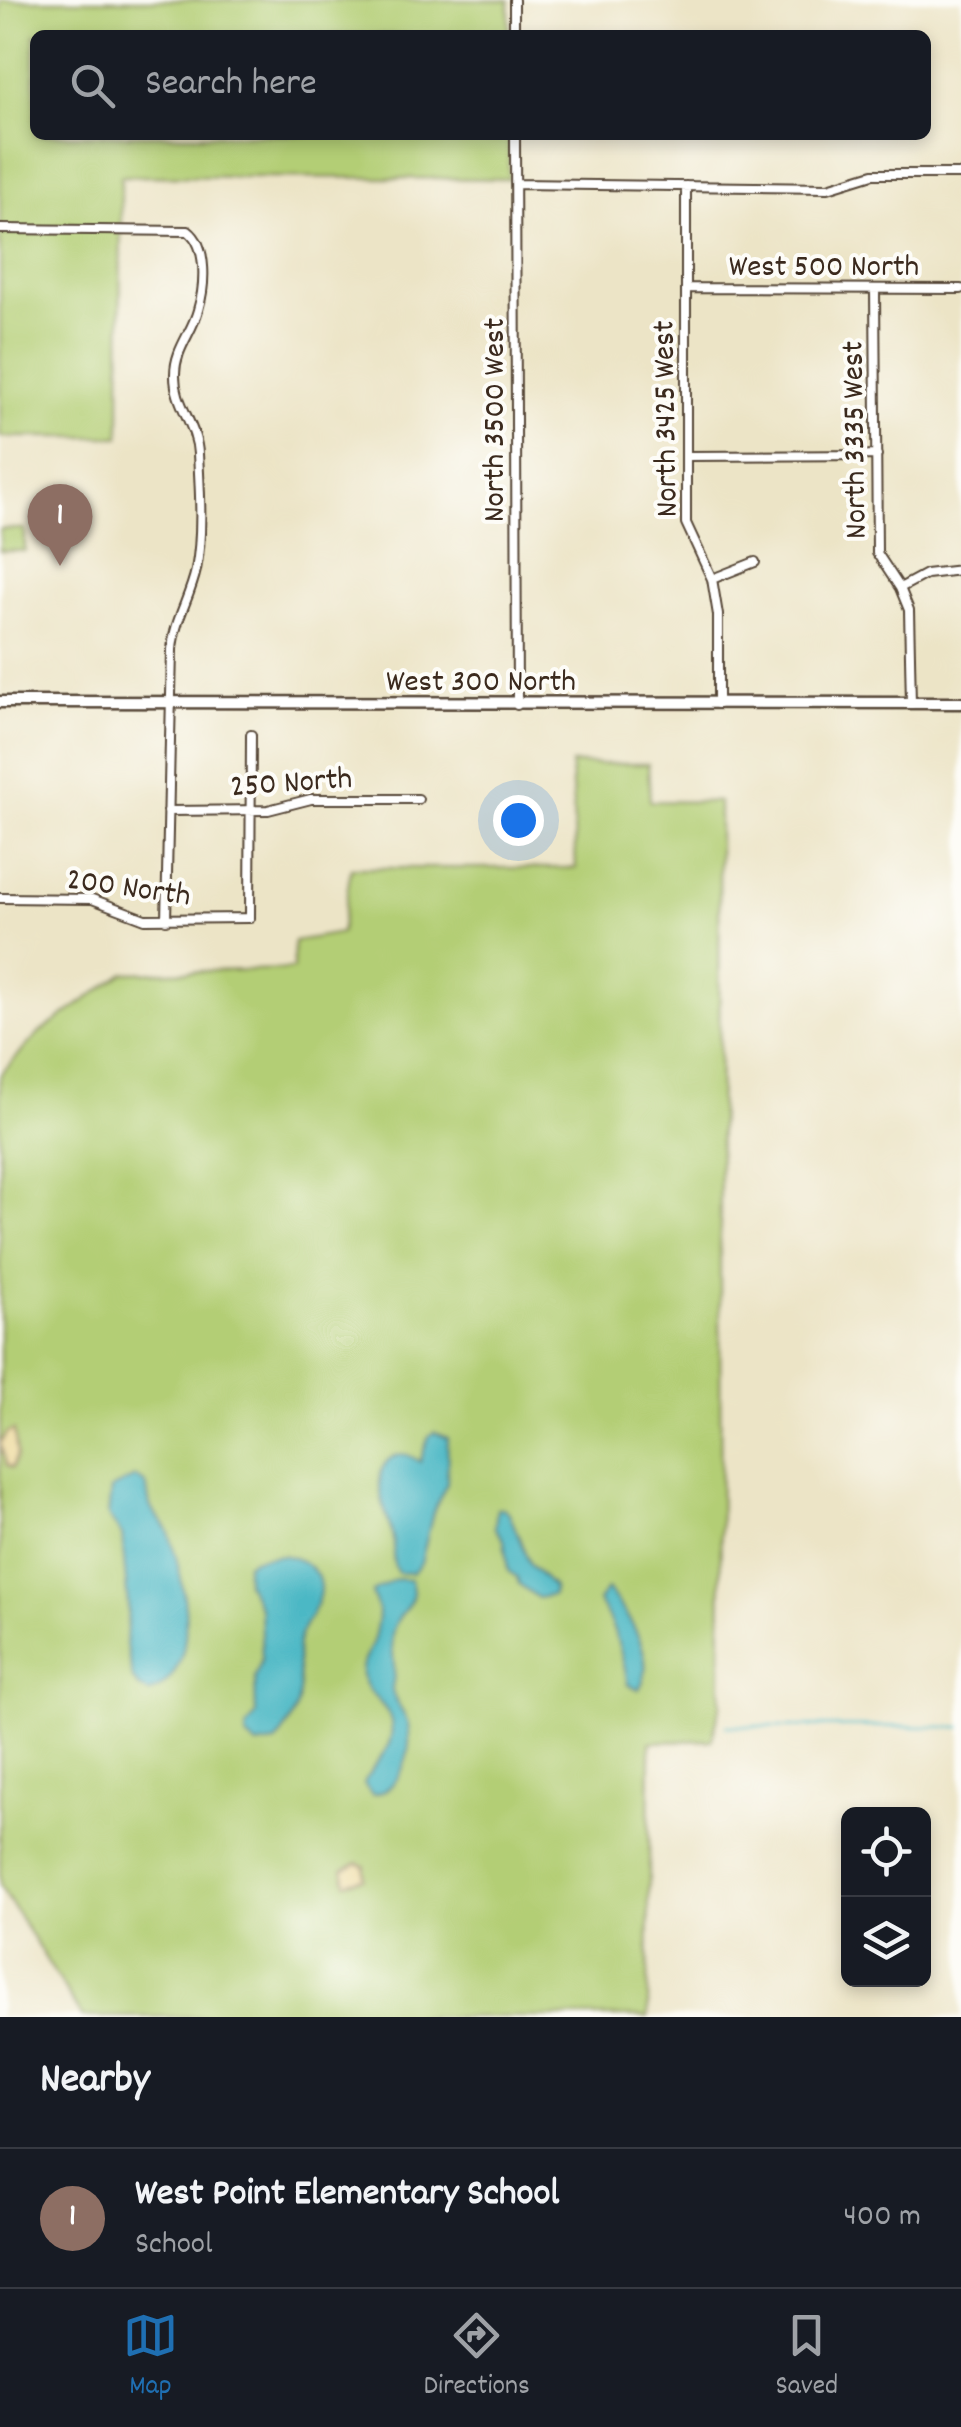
<!DOCTYPE html>
<html lang="en">
<head>
<meta charset="utf-8">
<style>
  body { margin:0; font-family:Dekko,sans-serif; background:#242831; color:#f1f3f6 }
  .controls { position:absolute; right:30px; bottom:30px; display:grid; overflow:hidden; border-radius:15px; box-shadow:0 5px 15px #0003 }
  .controls button { width:90px; height:90px; display:grid; place-items:center; padding:0; border:0; border-bottom:2px solid #363941; background:#171b24; color:#f1f3f6; font:50px sans-serif }
  .you { position:absolute; left:518px; top:820px; width:35px; height:35px; margin:-25px; border:8px solid #fff; border-radius:50%; background:#1a73e8; box-shadow:0 0 0 15px #1a73e833 }
  .badge { display:grid; place-items:center; width:65px; height:65px; border-radius:50%; background:#1f6fb2; color:#fff; font-size:32px; font-weight:700 }
  .pin { position:absolute; translate:-50% -82px; filter:drop-shadow(0 2px 5px #0008) }
  .pin::after { content:''; position:absolute; top:52px; width:35px; height:30px; background:inherit; clip-path:polygon(0 0,100% 0,50% 100%) }
  .list { margin:0; padding:0; list-style:none }
  h2 { display:flex; justify-content:space-between; align-items:center; height:130px; margin:0; padding:0 40px; font-size:42px }
  h2 small { font-size:32px; font-weight:400; color:#9ea1a6 }
  .list li { display:grid; grid-template-columns:65px 1fr auto; gap:30px; align-items:center; box-sizing:border-box; height:140px; padding:0 40px; border-top:2px solid #363941 }
  .list b { display:block; font-size:38px; white-space:nowrap }
  .list p { margin:0; font-size:32px; white-space:nowrap; color:#9ea1a6 }
  .list em { font-size:32px; font-style:normal; color:#9ea1a6 }
  .icon { flex:none; width:55px; height:55px; fill:none; stroke:currentColor; stroke-width:2; stroke-linecap:round; stroke-linejoin:round }
  .map { position:relative; flex:none; width:961px; height:2017px; overflow:hidden }
  .search { position:absolute; background:#171b24; box-shadow:0 5px 15px #0003; left:30px; right:30px; top:30px; height:110px; display:flex; align-items:center; gap:25px; box-sizing:border-box; padding:0 35px; border-radius:15px; color:#9ea1a6; font-size:38px }
  .sheet { height:270px; background:#171b24 }
  nav { display:flex; justify-content:space-around; align-items:center; box-sizing:border-box; height:140px; border-top:2px solid #363941; background:#171b24; font-size:28px; color:#9ea1a6 }
  nav a { display:grid; justify-items:center; gap:5px }
  nav .on { color:#1f6fb2 }
  .map>svg:first-child { display:block }
  .green { fill:#b3ce74; stroke:#777c49; stroke-width:2.5 }
  .sand { fill:#eeda9e; stroke:#94825e; stroke-width:2.5 }
  .water { fill:#4bb8c5; stroke:#437172; stroke-width:2.5 }
  .lines { fill:none; stroke-linecap:round; stroke-linejoin:round }
  .stream { stroke:#4bb8c5; stroke-width:2.5 }
  .minor-casing { stroke:#564637; stroke-width:12 }
  .secondary-casing { stroke:#564637; stroke-width:15 }
  .minor { stroke:#fff; stroke-width:8 }
  .secondary { stroke:#fff; stroke-width:10 }
  .labels { text-anchor:middle; stroke-width:8; stroke-linejoin:round; paint-order:stroke }
  .street-label { font-size:32px; fill:#3b2a1e; stroke:#fdfcf7 }
</style>
</head>
<body>
<div class="map">
<svg width="961" height="2017" viewBox="0 0 961 2017">
  <rect width="100%" height="100%" fill="#fdfcf7"/>
  <filter id="ink" filterUnits="userSpaceOnUse"><feTurbulence type="fractalNoise" baseFrequency=".01" numOctaves="2"/><feDisplacementMap in="SourceGraphic" scale="20" xChannelSelector="R" yChannelSelector="G"/><feConvolveMatrix kernelMatrix="1 2 1 2 8 2 1 2 1" color-interpolation-filters="sRGB"/></filter>
  <filter id="wash" filterUnits="userSpaceOnUse"><feTurbulence type="fractalNoise" baseFrequency=".0048" numOctaves="4" result="noise"/><feDisplacementMap in="SourceGraphic" scale="40" xChannelSelector="R" yChannelSelector="G"/><feGaussianBlur stdDeviation="2.25" result="paint"/><feColorMatrix in="noise" values="0 0 0 0 0 0 0 0 0 0 0 0 0 0 0 0 0 1.4 0 .05"/><feComposite in="paint" operator="in"/></filter>
  <g filter="url(#wash)">
    <rect width="100%" height="100%" fill="#ece4c6"/>
    <path class="green" d="M0,0H509V35H35V135H509V179L121,176L120,437H0Z
      M0,529H25V551H0Z
      M571,764H648L650,801L719,802L721,1703L712,1740L650,1742L648,2017H82L0,1886V1075L39,1033L124,973L293,969L294,941L341,933L351,868H576Z"/>
    <path class="sand" d="M14,1430L17,1455L12,1468L7,1466L0,1443L7,1432Z
      M358,1863L365,1866L364,1878L346,1883L343,1870Z"/>
    <path class="water" d="M434,1432L448,1438L447,1483L433,1512L421,1563L412,1573H398C389,1560 396,1548 392,1534C387,1514 368,1474 391,1458C403,1450 411,1456 420,1462L429,1436Z
      M135,1477L146,1484C148,1492 148,1501 151,1508C155,1517 166,1523 169,1533C183,1577 206,1668 150,1693L138,1686L133,1679L126,1645L128,1606L122,1535L108,1516L111,1489Z
      M497,1508H503L509,1513L530,1565L553,1587V1595L538,1598L519,1584L517,1577L508,1571L504,1540L495,1527Z
      M282,1555C297,1558 315,1565 319,1581C325,1602 304,1620 299,1639C294,1657 301,1676 299,1694C298,1713 286,1729 275,1743L257,1746L246,1736L247,1727L256,1715L255,1677L262,1658L260,1608L246,1583V1564L255,1559Z
      M396,1579L410,1580C422,1603 395,1611 392,1635C391,1648 395,1661 394,1674C394,1679 392,1685 392,1690C393,1702 406,1713 408,1725C413,1752 401,1790 372,1795L364,1784C370,1766 388,1755 391,1737C397,1703 366,1701 362,1675C360,1660 371,1651 374,1638C376,1629 380,1615 377,1606C375,1601 373,1597 372,1592Z
      M607,1589C627,1613 659,1658 639,1690L628,1684C623,1657 614,1622 598,1601Z"/>
    <g class="lines">
      <path class="stream" d="M726,1726L961,1727"/>
    </g>
  </g>
  <g filter="url(#ink)">
    <g class="lines">
      <g class="minor-casing">
        <path id="minor" d="M514,0V35
          M515,135L517,705
          M516,184L828,188L873,174H961
          M686,186V523L712,579L718,615V704
          M0,229L188,231C208,246 205,287 198,310C192,333 175,349 175,374C174,404 197,425 198,454C200,491 203,534 196,570C190,598 174,621 172,650L166,920
          M686,288L961,289
          M875,289L877,553L900,588L909,610L911,704
          M686,456L877,455
          M712,579L755,562
          M900,588L926,574L961,570
          M168,811L268,810L311,799H418
          M0,898L92,899L145,919L250,918L251,735"/>
      </g>
      <g class="secondary-casing">
        <path id="secondary" d="M0,702L961,703"/>
      </g>
      <use href="#minor" class="minor"/>
      <use href="#secondary" class="secondary"/>
    </g>
  </g>
  <g class="labels">
    <g class="street-label">
      <text x="824" y="275">West 500 North</text>
      <text transform="translate(663 419) rotate(-91)" y="11">North 3425 West</text>
      <text transform="translate(492 420) rotate(-90)" y="11">North 3500 West</text>
      <text transform="translate(852 440) rotate(-91)" y="11">North 3335 West</text>
      <text x="481" y="690">West 300 North</text>
      <text transform="translate(291 780) rotate(-4)" y="11">250 North</text>
      <text transform="translate(129 885) rotate(8)" y="11">200 North</text>
    </g>
  </g>
</svg>
<div class="controls">
<button><svg class="icon" aria-label="locate" viewBox="0 0 24 24"><circle cx="12" cy="12" r="6"/><path d="M12 2v4M12 18v4M2 12h4M18 12h4"/></svg></button>
<button><svg class="icon" aria-label="layers" viewBox="0 0 24 24"><path d="M12 4l9 5-9 5-9-5zM3 14l9 5 9-5"/></svg></button>
</div>
<div class="you"></div>
<div class="pin badge" style="left:60px;top:566px;background:#8d6e63">1</div>
<div class="search"><svg class="icon" aria-label="search" viewBox="0 0 24 24"><circle cx="10" cy="10" r="6"/><path d="M15 15l6 6"/></svg>Search here</div>
</div>
<section class="sheet">
<h2>Nearby<small></small></h2>
<ul class="list">
<li><span class="badge" style="background:#8d6e63">1</span><div><b>West Point Elementary School</b><p>School</p></div><em>400 m</em></li>
</ul>
</section>
<nav>
<a class="on"><svg class="icon" aria-label="map" viewBox="0 0 24 24"><path d="M3 6l6-2 6 2 6-2v14l-6 2-6-2-6 2zM9 4v14M15 6v14"/></svg>Map</a>
<a><svg class="icon" aria-label="directions" viewBox="0 0 24 24"><path d="M12 3l9 9-9 9-9-9zM9 14v-3h6M13 9l2 2-2 2"/></svg>Directions</a>
<a><svg class="icon" aria-label="saved" viewBox="0 0 24 24"><path d="M7 4h10v16l-5-4-5 4z"/></svg>Saved</a>
</nav>
</body>
</html>
